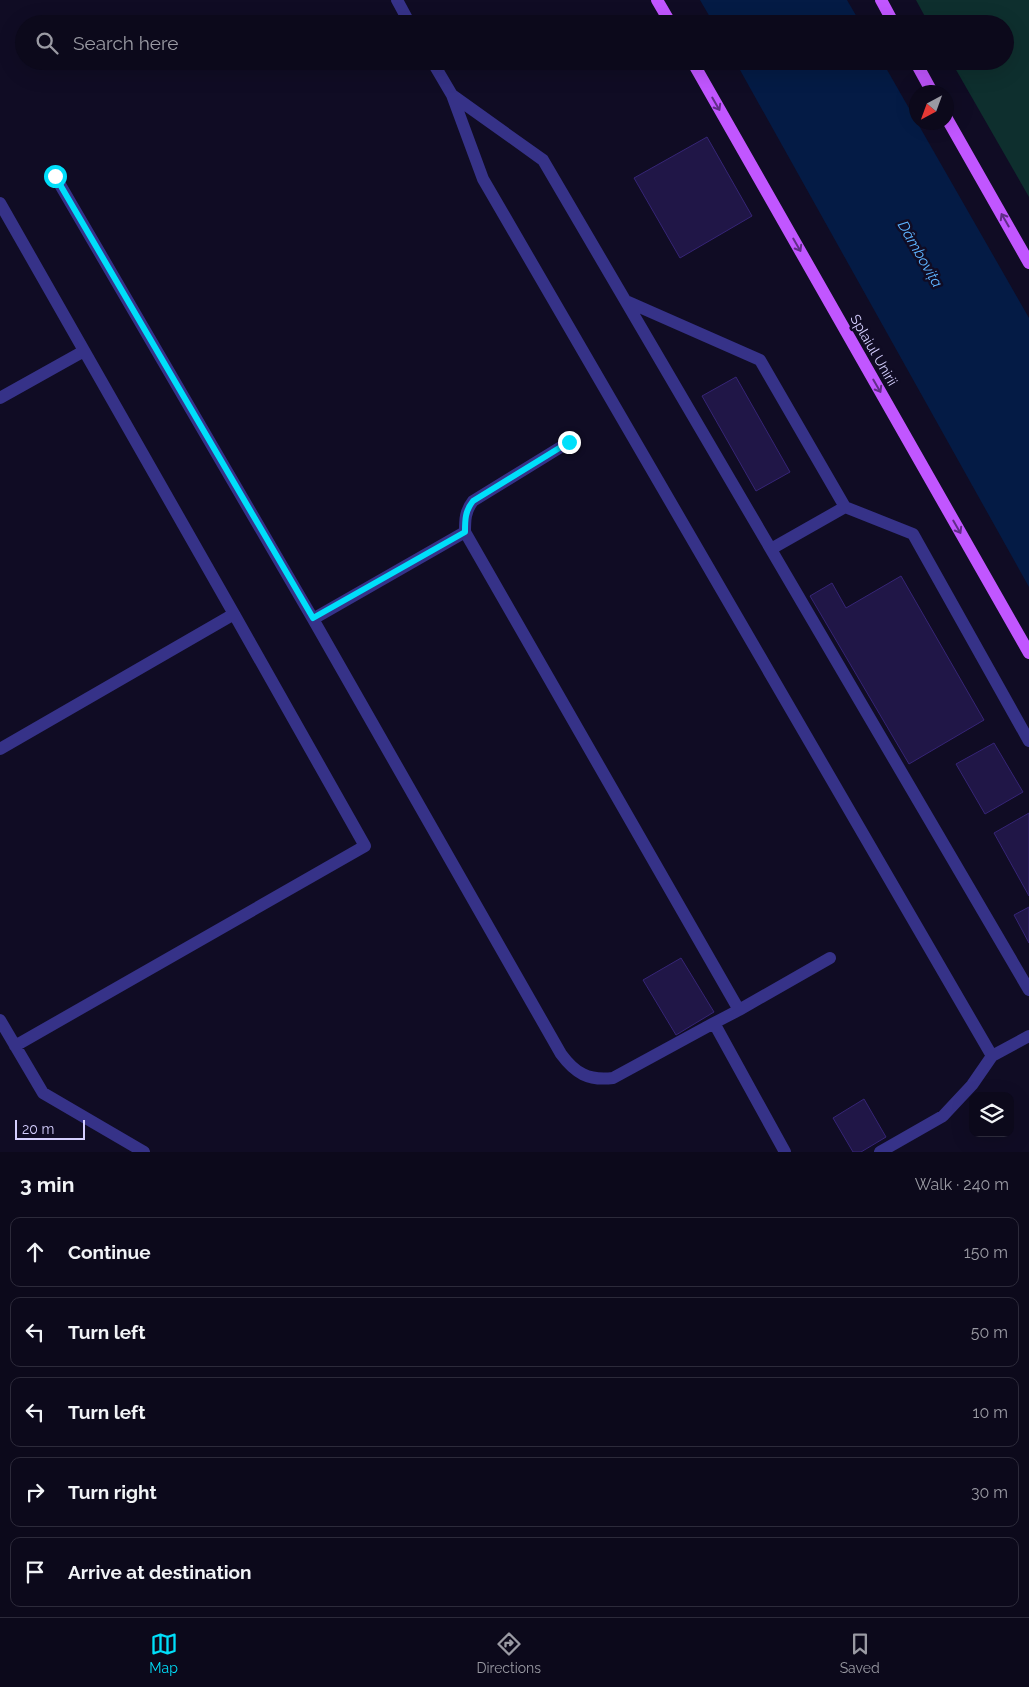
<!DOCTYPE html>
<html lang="en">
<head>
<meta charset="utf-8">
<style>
  body { margin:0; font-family:Raleway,sans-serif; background:#1a1728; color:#f1f3f6 }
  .controls { position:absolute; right:15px; bottom:15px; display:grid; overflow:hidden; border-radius:10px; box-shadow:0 5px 20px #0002 }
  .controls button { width:45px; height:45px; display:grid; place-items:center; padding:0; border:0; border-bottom:1px solid #2c2a3a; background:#0c091b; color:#f1f3f6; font:25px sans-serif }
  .compass { position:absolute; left:909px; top:85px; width:45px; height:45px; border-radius:50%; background:#0c091b; box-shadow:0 5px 20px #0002; rotate:221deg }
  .scale { position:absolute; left:15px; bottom:12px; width:70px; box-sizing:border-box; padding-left:5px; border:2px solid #d5cfff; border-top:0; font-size:14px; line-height:18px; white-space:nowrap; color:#d5cfff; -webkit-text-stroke:4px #100c24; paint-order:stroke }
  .stop { position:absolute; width:15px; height:15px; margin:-11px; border:4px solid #00dffa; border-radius:50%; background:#fff }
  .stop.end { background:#00dffa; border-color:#fff; box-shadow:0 1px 5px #0008 }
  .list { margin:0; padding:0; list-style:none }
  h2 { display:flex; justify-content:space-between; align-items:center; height:65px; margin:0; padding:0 20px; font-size:21px }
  h2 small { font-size:16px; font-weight:400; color:#9a9aa3 }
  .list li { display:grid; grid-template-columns:32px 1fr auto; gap:15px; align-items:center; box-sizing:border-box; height:70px; margin:0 10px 10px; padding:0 10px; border:1px solid #2c2a3a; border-radius:10px }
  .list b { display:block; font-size:19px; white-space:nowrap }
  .list em { font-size:16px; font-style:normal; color:#9a9aa3 }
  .icon { flex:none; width:28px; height:28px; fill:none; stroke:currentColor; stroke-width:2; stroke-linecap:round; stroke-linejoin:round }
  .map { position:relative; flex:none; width:1029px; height:1152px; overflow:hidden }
  .search { position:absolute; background:#0c091b; box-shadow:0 5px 20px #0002; left:15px; right:15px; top:15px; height:55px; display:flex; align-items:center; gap:12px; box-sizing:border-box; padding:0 18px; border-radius:28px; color:#9a9aa3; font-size:19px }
  .sheet { height:465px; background:#0c091b }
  nav { display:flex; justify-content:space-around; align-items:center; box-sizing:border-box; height:70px; border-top:1px solid #2c2a3a; background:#0c091b; font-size:14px; color:#9a9aa3 }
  nav a { display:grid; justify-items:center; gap:2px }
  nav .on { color:#00dffa }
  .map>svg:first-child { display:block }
  .green { fill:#0e2f2e }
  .water { fill:#041b45 }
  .building { fill:#201647; stroke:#362576 }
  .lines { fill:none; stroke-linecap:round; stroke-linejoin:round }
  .minor { stroke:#363288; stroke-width:12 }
  .major { stroke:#c156ff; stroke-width:12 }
  .oneway { stroke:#602d87 }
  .route { stroke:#00dffa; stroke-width:6 }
  .labels { text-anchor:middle; stroke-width:5; stroke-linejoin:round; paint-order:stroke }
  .street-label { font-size:14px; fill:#d5cfff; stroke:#100c24 }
  .water-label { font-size:15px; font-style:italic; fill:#5db3ff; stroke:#100c24 }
</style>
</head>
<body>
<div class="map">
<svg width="1029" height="1152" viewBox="0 0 1029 1152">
  <rect width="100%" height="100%" fill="#100c24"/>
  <path class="green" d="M916,0H1029V197L951,61H1005V24H929Z"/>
  <path class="water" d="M700,0H847L861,24H714Z
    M735,61H882L1029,318V587Z"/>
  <path class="building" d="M707,137L752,216L680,258L634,178Z
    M736,377L790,472L756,491L702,396Z
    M901,576L984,720L909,764L810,596L832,583L846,608Z
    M994,743L1023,792L985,814L956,764Z
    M1029,813V896L994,833Z
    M1029,907V943L1014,915Z
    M681,958L714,1012L676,1035L643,980Z
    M864,1099L886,1137L861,1152H853L833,1118Z"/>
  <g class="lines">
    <path class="minor" d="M397,0L410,24
      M432,61L452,95L543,160L1029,990
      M452,95L483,179L992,1056
      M55,176L313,619L561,1054C575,1073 588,1081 613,1078L714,1023
      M0,203L234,614
      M626,301L760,360L845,507L913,534L1029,741
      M0,398L84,351
      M569,442L473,501C465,511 465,520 465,532L739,1010L714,1023L785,1152
      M771,549L845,507
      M313,619L465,532
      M0,749L234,614L365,846L15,1046
      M739,1010L830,958
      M0,1020L43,1093L144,1152
      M880,1152L943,1116L972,1085L992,1056L1029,1036"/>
    <path class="major" d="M657,0L671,24
      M881,0L894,24
      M692,61L1029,653
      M915,61L932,92
      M946,117L1029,263"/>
  </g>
  <defs><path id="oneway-shaft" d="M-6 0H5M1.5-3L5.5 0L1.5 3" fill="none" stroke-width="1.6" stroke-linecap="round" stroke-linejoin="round" transform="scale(1.25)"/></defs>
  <g class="oneway">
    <use href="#oneway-shaft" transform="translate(716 104) rotate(60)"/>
    <use href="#oneway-shaft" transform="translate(1005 220) rotate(-120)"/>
    <use href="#oneway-shaft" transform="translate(797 245) rotate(60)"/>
    <use href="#oneway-shaft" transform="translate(877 386) rotate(60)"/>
    <use href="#oneway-shaft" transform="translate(957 527) rotate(60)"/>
  </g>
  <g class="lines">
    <path class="route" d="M55,176L313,618L465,532C465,520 465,511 473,501L569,442"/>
  </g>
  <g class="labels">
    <g class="street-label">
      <text transform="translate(874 350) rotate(60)" y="5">Splaiul Unirii</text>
    </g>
    <g class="water-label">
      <text transform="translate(920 254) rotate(60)" y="5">Dâmbovița</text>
    </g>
  </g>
</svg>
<div class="controls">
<button><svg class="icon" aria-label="layers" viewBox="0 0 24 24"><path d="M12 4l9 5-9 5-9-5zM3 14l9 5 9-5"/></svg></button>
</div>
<svg class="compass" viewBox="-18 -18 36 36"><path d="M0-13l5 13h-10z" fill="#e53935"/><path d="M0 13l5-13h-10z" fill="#9a9aa3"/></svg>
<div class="scale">20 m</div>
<div class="stop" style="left:55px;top:176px"></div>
<div class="stop end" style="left:569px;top:442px"></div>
<div class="search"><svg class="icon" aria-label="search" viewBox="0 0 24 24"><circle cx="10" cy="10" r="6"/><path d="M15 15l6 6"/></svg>Search here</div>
</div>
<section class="sheet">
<h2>3 min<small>Walk · 240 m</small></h2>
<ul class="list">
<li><svg class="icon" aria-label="ahead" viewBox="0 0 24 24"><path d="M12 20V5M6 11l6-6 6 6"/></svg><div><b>Continue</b></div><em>150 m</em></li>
<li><svg class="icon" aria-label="left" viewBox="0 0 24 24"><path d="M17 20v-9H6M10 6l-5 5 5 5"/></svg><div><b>Turn left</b></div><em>50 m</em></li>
<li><svg class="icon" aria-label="left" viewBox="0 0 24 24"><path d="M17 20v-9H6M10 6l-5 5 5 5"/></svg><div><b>Turn left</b></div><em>10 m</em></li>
<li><svg class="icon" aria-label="right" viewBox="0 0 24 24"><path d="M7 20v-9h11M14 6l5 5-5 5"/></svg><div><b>Turn right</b></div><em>30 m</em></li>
<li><svg class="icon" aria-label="arrive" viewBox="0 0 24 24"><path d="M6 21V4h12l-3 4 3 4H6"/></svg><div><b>Arrive at destination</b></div></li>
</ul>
</section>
<nav>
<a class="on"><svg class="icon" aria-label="map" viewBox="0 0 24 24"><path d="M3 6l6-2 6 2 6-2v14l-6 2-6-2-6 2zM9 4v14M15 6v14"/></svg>Map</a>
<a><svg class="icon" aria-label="directions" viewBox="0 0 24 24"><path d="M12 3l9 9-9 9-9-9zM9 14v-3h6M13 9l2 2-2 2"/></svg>Directions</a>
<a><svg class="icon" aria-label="saved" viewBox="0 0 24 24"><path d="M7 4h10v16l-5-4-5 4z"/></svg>Saved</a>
</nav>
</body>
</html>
